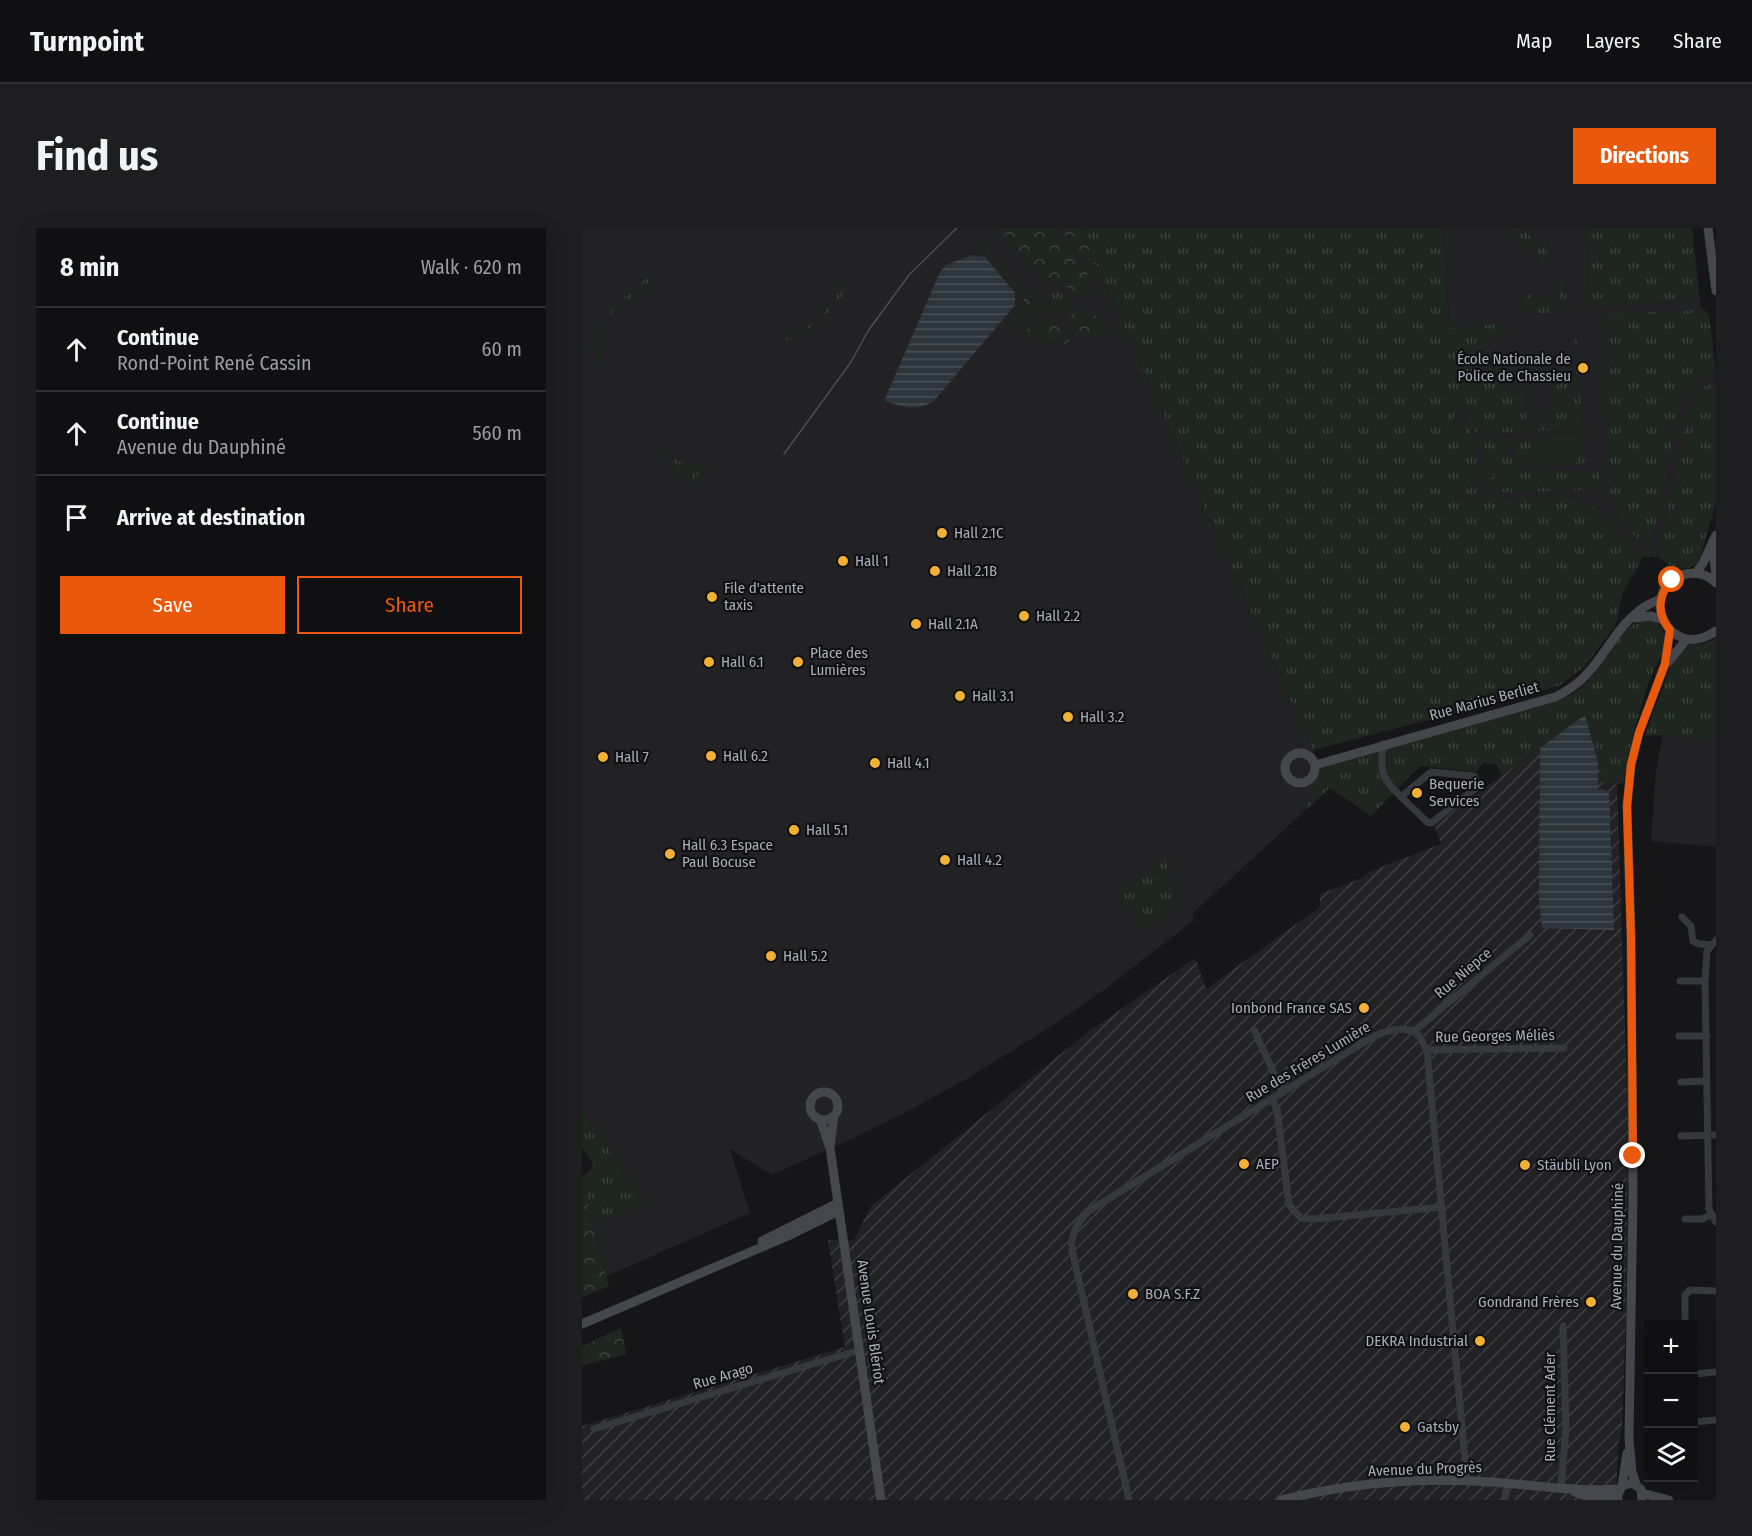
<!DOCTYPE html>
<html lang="en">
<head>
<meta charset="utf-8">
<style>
  body { margin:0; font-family:"Fira Sans Condensed",sans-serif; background:#1e1e20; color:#f1f3f6 }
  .controls { position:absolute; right:18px; bottom:18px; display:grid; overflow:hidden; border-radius:0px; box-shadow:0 6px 24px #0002 }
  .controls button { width:54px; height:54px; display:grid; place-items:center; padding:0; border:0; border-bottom:2px solid #303032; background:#101012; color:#f1f3f6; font:30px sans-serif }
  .stop { position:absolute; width:18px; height:18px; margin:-14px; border:4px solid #ea580c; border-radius:50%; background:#fff }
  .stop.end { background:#ea580c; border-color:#fff; box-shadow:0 2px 6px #0008 }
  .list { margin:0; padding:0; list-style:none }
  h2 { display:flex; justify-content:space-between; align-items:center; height:78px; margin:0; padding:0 24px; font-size:26px }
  h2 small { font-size:20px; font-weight:400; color:#9c9d9f }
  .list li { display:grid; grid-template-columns:39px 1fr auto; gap:18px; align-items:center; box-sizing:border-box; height:84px; padding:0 24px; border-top:2px solid #303032 }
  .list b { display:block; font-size:22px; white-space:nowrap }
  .list p { margin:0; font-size:20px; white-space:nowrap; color:#9c9d9f }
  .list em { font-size:20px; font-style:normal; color:#9c9d9f }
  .actions { display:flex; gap:12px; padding:18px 24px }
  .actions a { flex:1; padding:14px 0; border:2px solid #ea580c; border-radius:0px; text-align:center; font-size:21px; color:#ea580c }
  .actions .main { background:#ea580c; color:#fff }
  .icon { flex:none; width:33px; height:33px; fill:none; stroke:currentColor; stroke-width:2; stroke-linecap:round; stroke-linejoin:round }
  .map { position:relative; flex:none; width:1134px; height:1272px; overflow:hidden; border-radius:0px }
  header { display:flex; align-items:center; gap:36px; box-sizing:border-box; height:84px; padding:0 30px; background:#101012; border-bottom:2px solid #303032 }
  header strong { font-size:28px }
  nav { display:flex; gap:33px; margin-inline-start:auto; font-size:21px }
  .intro { display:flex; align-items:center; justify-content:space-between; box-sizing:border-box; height:144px; padding:0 36px }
  h1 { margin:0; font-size:42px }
  .button { padding:15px 27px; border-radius:0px; background:#ea580c; color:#fff; font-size:21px; font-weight:700 }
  main { display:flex; gap:36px; padding:0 36px }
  aside { flex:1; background:#101012; border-radius:0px; box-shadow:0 6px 24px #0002 }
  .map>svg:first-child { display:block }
  .built { fill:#222225 }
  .industrial { fill:url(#industrial-furrows) }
  .grass { fill:url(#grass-tufts) }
  .forest { fill:url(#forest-crowns) }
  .garden { fill:#1e261f }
  .water { fill:url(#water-rules) }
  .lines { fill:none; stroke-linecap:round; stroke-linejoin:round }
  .street { stroke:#37383d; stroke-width:7 }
  .secondary { stroke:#45474d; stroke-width:9 }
  .tram { stroke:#4a4c52; stroke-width:1.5 }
  .route { stroke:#ea580c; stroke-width:8 }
  .poi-dot { fill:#f2b134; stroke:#111113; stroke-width:2 }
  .labels { text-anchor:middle; stroke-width:4.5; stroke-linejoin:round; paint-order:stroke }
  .poi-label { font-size:15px; fill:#a8adb8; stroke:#111113; text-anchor:start }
  .street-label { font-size:15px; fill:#a8adb8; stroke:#111113 }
</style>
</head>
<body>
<header>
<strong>Turnpoint</strong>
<nav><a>Map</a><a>Layers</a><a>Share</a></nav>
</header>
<div class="intro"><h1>Find us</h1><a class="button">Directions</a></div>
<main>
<aside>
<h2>8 min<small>Walk · 620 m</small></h2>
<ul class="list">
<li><svg class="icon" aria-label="ahead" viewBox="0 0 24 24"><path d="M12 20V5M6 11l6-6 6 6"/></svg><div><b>Continue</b><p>Rond-Point René Cassin</p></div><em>60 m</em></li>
<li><svg class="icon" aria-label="ahead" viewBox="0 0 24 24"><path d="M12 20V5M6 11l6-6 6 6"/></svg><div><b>Continue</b><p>Avenue du Dauphiné</p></div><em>560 m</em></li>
<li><svg class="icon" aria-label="arrive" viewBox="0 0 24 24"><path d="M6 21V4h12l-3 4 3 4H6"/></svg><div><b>Arrive at destination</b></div></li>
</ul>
<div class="actions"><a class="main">Save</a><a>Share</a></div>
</aside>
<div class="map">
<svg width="1134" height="1272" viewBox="0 0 1134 1272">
  <defs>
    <pattern id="industrial-furrows" width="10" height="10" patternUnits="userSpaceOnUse" patternTransform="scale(1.5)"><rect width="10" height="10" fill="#222225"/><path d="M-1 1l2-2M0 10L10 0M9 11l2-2" fill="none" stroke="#3f3f43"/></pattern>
    <pattern id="grass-tufts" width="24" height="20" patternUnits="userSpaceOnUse" patternTransform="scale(1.5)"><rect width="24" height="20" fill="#1e261f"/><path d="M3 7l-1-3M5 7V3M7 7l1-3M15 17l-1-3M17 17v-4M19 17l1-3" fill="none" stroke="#3c433d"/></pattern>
    <pattern id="forest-crowns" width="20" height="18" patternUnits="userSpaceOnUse" patternTransform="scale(1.5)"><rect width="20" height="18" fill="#1e261f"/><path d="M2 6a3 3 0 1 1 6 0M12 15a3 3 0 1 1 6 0" fill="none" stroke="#3c433d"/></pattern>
    <pattern id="water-rules" width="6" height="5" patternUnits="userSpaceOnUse" patternTransform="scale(1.5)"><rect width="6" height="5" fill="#2c353c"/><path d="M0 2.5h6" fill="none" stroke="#485056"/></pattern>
  </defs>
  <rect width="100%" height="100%" fill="#161618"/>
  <path class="built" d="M0,0H498L748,560L610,686L612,692L522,762L476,794L383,852L324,884L259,916L189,947L148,921L168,985L25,1048L11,996L64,977L0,881Z
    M862,0H1004L1009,79L1118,72L1119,84L1130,107L1134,166V270L1131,285L1118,322L1104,330L1061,329L1008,275L986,270L877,271Z
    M1081,507L1134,513V619L1069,613L1074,541Z"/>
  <path class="industrial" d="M1003,487L1022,556L1035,557L1046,895L1044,1089L1040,1201L1036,1218L1034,1272H0V1198L263,1119L246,1012H272L289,978L506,804L613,730L624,761L738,679V666L780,650L789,643L859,616L852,597Z"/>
  <path class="grass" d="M498,0H862L867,100L919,96L923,101L920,109L904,114L887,131H880L883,141H914V135L916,141L918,140L919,135L921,162L949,161V163L943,164L944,166L949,167L943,168L944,193L947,198H950L952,201L957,200L958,187L975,170L974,157L988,153L994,145L993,95H998V97L994,98L1000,200L916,205V210H934C925,223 928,234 940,243H1017L1019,261L908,265L905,251L912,248L910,236L901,237L892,201L884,194L882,174H880V184L872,186V194L877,192L888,202L904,265L877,267V271L986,269L1008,275L1061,329L1041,364L1034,396L1004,437L977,458L731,522Z
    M925,0H937L957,15L964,12L966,36L962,37L955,30H949V20L938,19L936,9Z
    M1004,0H1110L1118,72L1009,79Z
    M71,44L65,61L55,71L52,68L26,91L29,95L25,99L22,108L12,118L26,139L24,140L12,123L4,118L19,103L30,81Z
    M267,48L269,49C265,73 196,152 197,87L201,102L217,106L241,86Z
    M976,50L983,51L985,82L977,85H945L943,70L947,67L966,66L967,79L975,80L978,77Z
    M462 75a11 11 0 1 1 22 0a11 11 0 1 1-22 0Z
    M1120,80L1127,86L1134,144L1109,158L1100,173L1093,199L1070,312L1066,319C1047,303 1033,290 1028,265L1021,114L1023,90L1025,87L1030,85L1104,83Z
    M1134,154V275L1116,335C1100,347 1084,338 1073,325L1084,289L1106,184L1113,168L1124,158Z
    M991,206L1003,208L1004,234L999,236L949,240C943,239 937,236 934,230C924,203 977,207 991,206Z
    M83,221C95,239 113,238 130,229L106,259L80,223Z
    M1060,391H1070C1078,397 1086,406 1083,418C1081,427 1073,439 1069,448C1057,483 1047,517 1042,554L1035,557L1022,556L1003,487L920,547L914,537L901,535L894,544L838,538L789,588L748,560L725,581L731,556L742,539L990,467C996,462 1003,457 1008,451C1025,431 1036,404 1060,391Z
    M1134,410V513L1081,507L1063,508L1091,432L1107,417L1124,415Z
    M583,630C595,674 602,675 564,704L536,663Z
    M0,881L64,977L11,996L0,954V949L12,938L0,918Z"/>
  <path class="forest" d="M416,0H471L504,43L512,63L509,67H494L484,58L467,54Z
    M477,0H498L523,56L517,55L509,35L505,34Z
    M396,9L453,72L454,77C449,90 439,96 425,102L424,100L435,85L443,69L392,13Z
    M501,82C516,86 522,94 527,108L526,111L494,105L486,98L487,89L492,83Z
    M457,90L478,97L481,107L488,111L486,117L446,108L445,111L436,110V105L446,101Z
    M0,954L27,1058L0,1069Z
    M39,1100L44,1126L0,1138V1118Z"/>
  <path class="garden" d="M994,212L996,234L950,236L949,214Z"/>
  <path class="water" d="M390,27L403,29L433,65V77L352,173C332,185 322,178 302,173L358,44L364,37Z
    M1003,487L1016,534V561L1027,563L1032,702L960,700L957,673L958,520Z"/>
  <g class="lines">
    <path class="street" d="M801,516C800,525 799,536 801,545C806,560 834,582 845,594L849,595L893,561C896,556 895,553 892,548L849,544L820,568
      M1100,689L1109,698L1111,713L1117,716L1129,717
      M1134,712L1125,723L1123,753L1127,981L1134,994
      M1098,753H1123
      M672,802L701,865
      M831,804L948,707
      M1097,808H1125
      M845,822L982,820
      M1099,854L1125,853
      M690,872L695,881L707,977L719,990L732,991L860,979
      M1099,908L1134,907
      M1103,991H1120L1129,987
      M1103,1096V1067L1108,1062L1134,1063
      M1112,1146L1134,1144
      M1112,1194L1134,1192
      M12,1201L278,1122
      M979,1261L984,1199L981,1098
      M547,1272L490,1022C489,1005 495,994 508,982L789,810C801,803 825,796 836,807C840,811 843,819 845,824L885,1253
      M923,1272L925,1255"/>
    <path class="secondary" d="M1126,0L1134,63
      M1134,319L1132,331L1134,348
      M1114,345L1121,335L1134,307
      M1134,355C1126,347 1115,344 1104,346C1054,357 1084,437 1134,403
      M1051,390L1069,388L1081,392
      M1085,435L1105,411
      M703 540a15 15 0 1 1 30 0a15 15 0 1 1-30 0Z
      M733,537L973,469C1019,448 1023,409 1058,382C1064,377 1072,374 1079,371
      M228 878a14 14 0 1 1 28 0a14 14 0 1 1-28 0Z
      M238,891L248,920L299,1272
      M248,918L252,888
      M180,1013L256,975
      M0,1096L208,1007L257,983
      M1054,1256L1050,1244L1047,1211L1051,966L1049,709L1045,578L1049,537L1057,505L1083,436L1088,402
      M1040,1258L1045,1225
      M991,1263L1003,1268L1036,1271
      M1060,1265L1087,1272
      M1036,1267L1040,1258L1050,1255L1059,1261L1060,1272
      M699,1272C768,1255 839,1249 909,1254C952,1257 994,1264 1037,1261"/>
    <path class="tram" d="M202,226L269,134L286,103L327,47L375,0"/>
  </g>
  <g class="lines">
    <path class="route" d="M1051,928L1049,709L1045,578L1049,537L1057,505L1083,436L1088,402C1074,386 1076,367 1090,352"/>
  </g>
  <g class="poi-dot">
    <circle cx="1001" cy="140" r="6"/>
    <circle cx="360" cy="305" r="6"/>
    <circle cx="261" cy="333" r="6"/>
    <circle cx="353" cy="343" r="6"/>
    <circle cx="130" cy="369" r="6"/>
    <circle cx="442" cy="388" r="6"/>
    <circle cx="334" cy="396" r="6"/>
    <circle cx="127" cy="434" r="6"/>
    <circle cx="216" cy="434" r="6"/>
    <circle cx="378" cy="468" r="6"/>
    <circle cx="486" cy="489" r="6"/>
    <circle cx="129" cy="528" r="6"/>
    <circle cx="21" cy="529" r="6"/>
    <circle cx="293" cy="535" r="6"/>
    <circle cx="835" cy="565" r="6"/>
    <circle cx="212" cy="602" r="6"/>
    <circle cx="88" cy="626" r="6"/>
    <circle cx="363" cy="632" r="6"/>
    <circle cx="189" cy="728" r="6"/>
    <circle cx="782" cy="780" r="6"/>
    <circle cx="662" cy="936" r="6"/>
    <circle cx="943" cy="937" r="6"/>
    <circle cx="551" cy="1066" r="6"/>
    <circle cx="1009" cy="1074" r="6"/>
    <circle cx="898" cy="1113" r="6"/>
    <circle cx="823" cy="1199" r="6"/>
  </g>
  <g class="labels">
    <g class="poi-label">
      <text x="989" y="136" text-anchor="end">École Nationale de<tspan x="989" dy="17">Police de Chassieu</tspan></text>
      <text x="372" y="310">Hall 2.1C</text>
      <text x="273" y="338">Hall 1</text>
      <text x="365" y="348">Hall 2.1B</text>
      <text x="142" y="365">File d'attente<tspan x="142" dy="17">taxis</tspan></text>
      <text x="454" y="393">Hall 2.2</text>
      <text x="346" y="401">Hall 2.1A</text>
      <text x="228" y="430">Place des<tspan x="228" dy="17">Lumières</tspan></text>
      <text x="139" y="439">Hall 6.1</text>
      <text x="390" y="473">Hall 3.1</text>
      <text x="498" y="494">Hall 3.2</text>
      <text x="141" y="533">Hall 6.2</text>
      <text x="33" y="534">Hall 7</text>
      <text x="305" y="540">Hall 4.1</text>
      <text x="847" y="561">Bequerie<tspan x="847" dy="17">Services</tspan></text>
      <text x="224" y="607">Hall 5.1</text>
      <text x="100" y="622">Hall 6.3 Espace<tspan x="100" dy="17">Paul Bocuse</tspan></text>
      <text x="375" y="637">Hall 4.2</text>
      <text x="201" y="733">Hall 5.2</text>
      <text x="770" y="785" text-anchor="end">Ionbond France SAS</text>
      <text x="674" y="941">AEP</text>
      <text x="955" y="942">Stäubli Lyon</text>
      <text x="563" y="1071">BOA S.F.Z</text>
      <text x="997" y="1079" text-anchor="end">Gondrand Frères</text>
      <text x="886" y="1118" text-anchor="end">DEKRA Industrial</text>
      <text x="835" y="1204">Gatsby</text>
    </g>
    <g class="street-label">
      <text transform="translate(902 473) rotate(-15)" y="5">Rue Marius Berliet</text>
      <text transform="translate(881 745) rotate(-40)" y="5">Rue Niepce</text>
      <text transform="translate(913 808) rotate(-1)" y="5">Rue Georges Méliès</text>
      <text transform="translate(726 834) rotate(-31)" y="5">Rue des Frères Lumière</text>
      <text transform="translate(1035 1018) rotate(-89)" y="5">Avenue du Dauphiné</text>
      <text transform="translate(289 1094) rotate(82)" y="5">Avenue Louis Blériot</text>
      <text transform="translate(141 1148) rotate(-16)" y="5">Rue Arago</text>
      <text transform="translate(968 1179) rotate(-90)" y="5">Rue Clément Ader</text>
      <text transform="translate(843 1241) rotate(-2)" y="5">Avenue du Progrès</text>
    </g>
  </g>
</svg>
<div class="controls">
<button>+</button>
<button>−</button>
<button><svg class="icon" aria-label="layers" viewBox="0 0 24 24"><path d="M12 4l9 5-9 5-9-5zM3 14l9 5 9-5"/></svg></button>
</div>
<div class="stop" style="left:1090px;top:352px"></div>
<div class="stop end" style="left:1051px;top:928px"></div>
</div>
</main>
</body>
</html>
